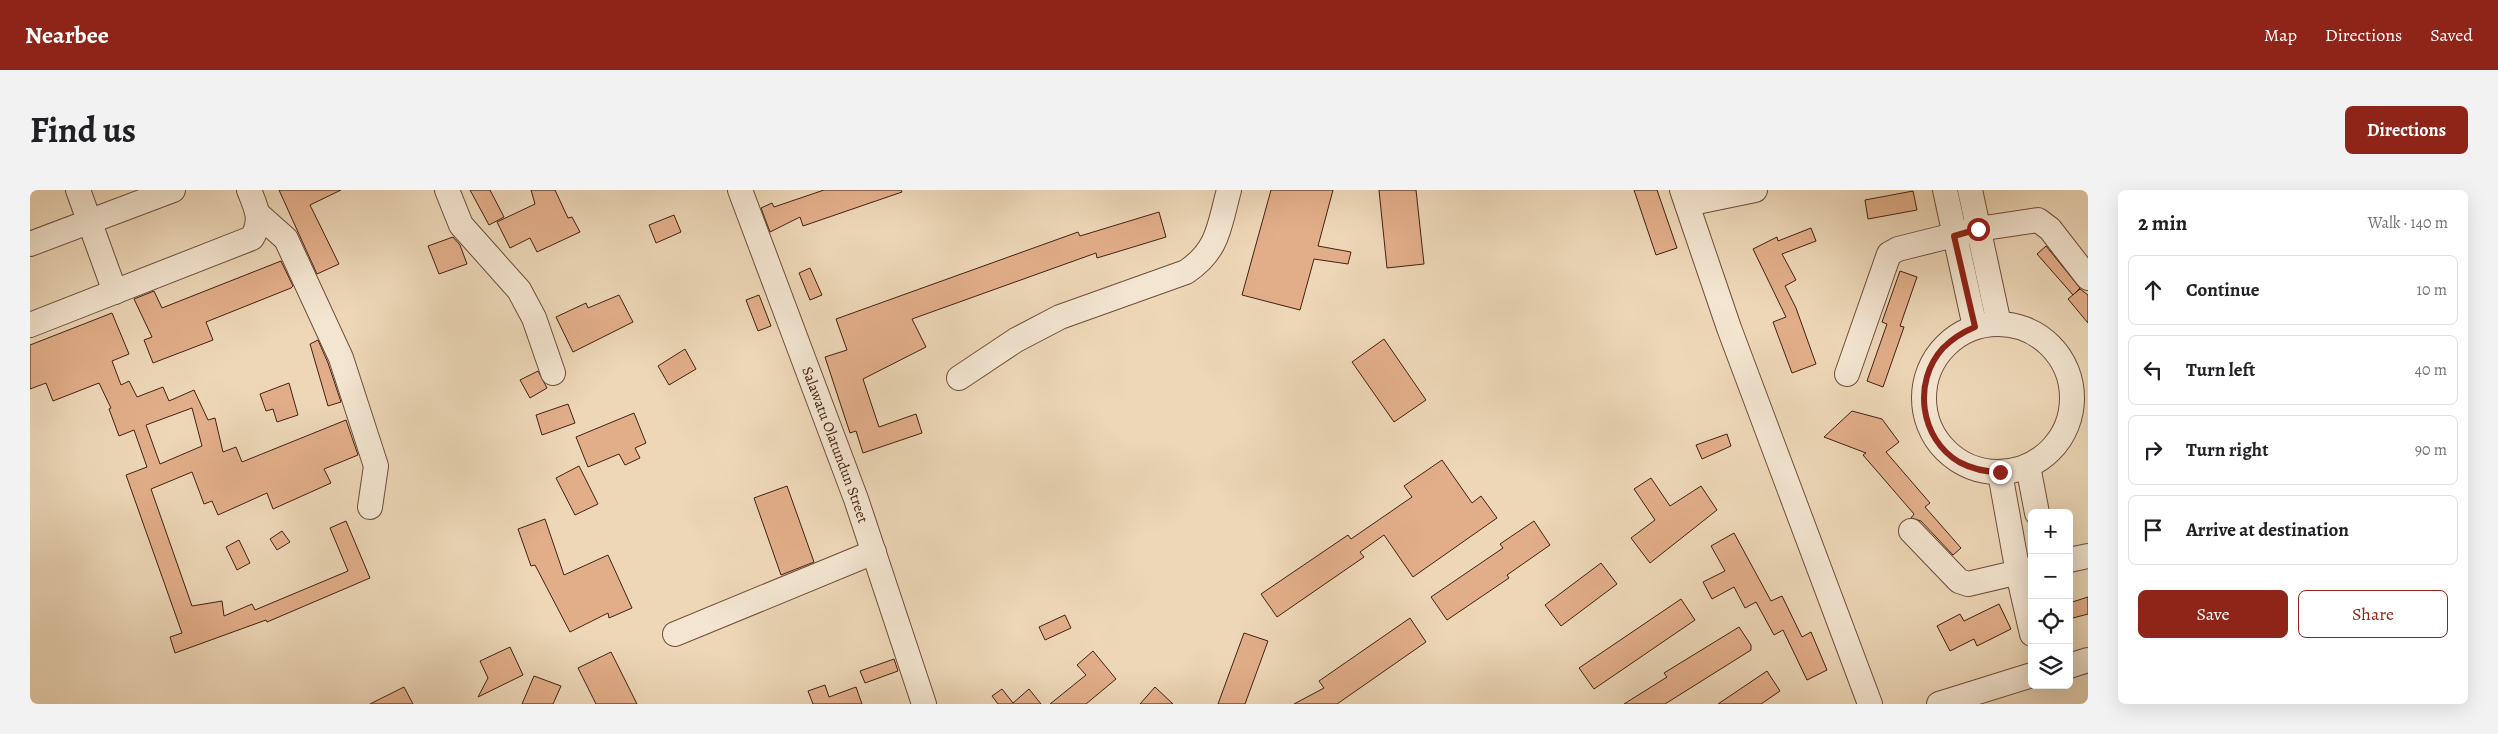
<!DOCTYPE html>
<html lang="en">
<head>
<meta charset="utf-8">
<style>
  body { margin:0; font-family:Alegreya,serif; background:#f2f2f2; color:#202124 }
  .controls { position:absolute; right:15px; bottom:15px; display:grid; overflow:hidden; border-radius:8px; box-shadow:0 5px 20px #0002 }
  .controls button { width:45px; height:45px; display:grid; place-items:center; padding:0; border:0; border-bottom:1px solid #e0e0e0; background:#fff; color:#202124; font:25px sans-serif }
  .stop { position:absolute; width:15px; height:15px; margin:-11px; border:4px solid #8f2418; border-radius:50%; background:#fff }
  .stop.end { background:#8f2418; border-color:#fff; box-shadow:0 1px 5px #0008 }
  .list { margin:0; padding:0; list-style:none }
  h2 { display:flex; justify-content:space-between; align-items:center; height:65px; margin:0; padding:0 20px; font-size:21px }
  h2 small { font-size:16px; font-weight:400; color:#757577 }
  .list li { display:grid; grid-template-columns:32px 1fr auto; gap:15px; align-items:center; box-sizing:border-box; height:70px; margin:0 10px 10px; padding:0 10px; border:1px solid #e0e0e0; border-radius:8px }
  .list b { display:block; font-size:19px; white-space:nowrap }
  .list em { font-size:16px; font-style:normal; color:#757577 }
  .actions { display:flex; gap:10px; padding:15px 20px }
  .actions a { flex:1; padding:11px 0; border:1px solid #8f2418; border-radius:8px; text-align:center; font-size:18px; color:#8f2418 }
  .actions .main { background:#8f2418; color:#fff }
  .icon { flex:none; width:28px; height:28px; fill:none; stroke:currentColor; stroke-width:2; stroke-linecap:round; stroke-linejoin:round }
  .map { position:relative; flex:none; width:2058px; height:514px; overflow:hidden; border-radius:8px }
  header { display:flex; align-items:center; gap:30px; box-sizing:border-box; height:70px; padding:0 25px; background:#8f2418; color:#fff }
  header strong { font-size:24px }
  nav { display:flex; gap:28px; margin-inline-start:auto; font-size:18px }
  .intro { display:flex; align-items:center; justify-content:space-between; box-sizing:border-box; height:120px; padding:0 30px }
  h1 { margin:0; font-size:35px }
  .button { padding:12px 22px; border-radius:8px; background:#8f2418; color:#fff; font-size:18px; font-weight:700 }
  main { display:flex; gap:30px; padding:0 30px }
  aside { flex:1; background:#fff; border-radius:8px; box-shadow:0 5px 20px #0002 }
  .map>svg:first-child { display:block }
  .building { fill:#e2ae8a; stroke:#432112; fill-rule:evenodd }
  .lines { fill:none; stroke-linecap:round; stroke-linejoin:round }
  .minor-casing { stroke:#6e4e3b; stroke-width:26 }
  .minor { stroke:#f3e5d0; stroke-width:24 }
  .route { stroke:#8f2418; stroke-width:6 }
  .labels { text-anchor:middle; stroke-width:4.5; stroke-linejoin:round; paint-order:stroke }
  .street-label { font-size:15px; fill:#432112; stroke:#f3e5d0 }
</style>
</head>
<body>
<header>
<strong>Nearbee</strong>
<nav><a>Map</a><a>Directions</a><a>Saved</a></nav>
</header>
<div class="intro"><h1>Find us</h1><a class="button">Directions</a></div>
<main>
<div class="map">
<svg width="2058" height="514" viewBox="0 0 2058 514">
  <rect width="100%" height="100%" fill="#edd7b7"/>
  <filter id="stains"><feTurbulence type="fractalNoise" baseFrequency=".004" numOctaves="4"/><feColorMatrix values="0 0 0 0 .2 0 0 0 0 .09 0 0 0 0 .02 0 0 0 .5 -.17"/></filter>
  <radialGradient id="worn" r=".72"><stop offset=".6" stop-color="#630" stop-opacity="0"/><stop offset="1" stop-color="#630" stop-opacity=".3"/></radialGradient>
  <path class="building" d="M249,0H311L280,15L309,74L287,84Z
    M440,0H460L474,27L459,35Z
    M501,0H525L538,28L542,27L550,42L507,62L500,48L480,58L467,32L505,14Z
    M794,0H871L872,2L773,36L770,27L740,42L731,18L742,13L744,17Z
    M1241,0H1303L1288,56L1321,62L1318,74L1284,69L1270,120L1212,105Z
    M1349,0H1386L1394,74L1357,78Z
    M1604,0H1627L1647,58L1626,65Z
    M1883,1L1887,20L1838,29L1835,10Z
    M1129,22L1136,47L1067,68L1066,63L882,129L896,157L833,189L849,237L886,224L892,243L833,263L826,241L820,243L795,167L817,160L806,129L1048,42L1050,46Z
    M644,25L651,42L626,53L619,35Z
    M1781,38L1786,51L1752,64L1766,90L1755,96L1766,118L1786,174L1762,183L1743,132L1756,127L1723,59L1747,47L1748,51Z
    M423,47L430,55L437,74L409,84L398,56Z
    M2016,56L2050,98L2043,105L2007,64Z
    M251,71L263,96L261,98L176,132L183,150L123,173L114,150L122,147L104,109L124,101L132,118Z
    M780,78L792,105L780,110L769,83Z
    M1870,81L1887,87L1870,136L1874,137L1853,197L1837,191L1857,134L1852,132Z
    M2050,99L2058,105V133L2038,109Z
    M589,105L603,132L543,162L526,127L556,113L558,118Z
    M729,105L741,136L728,141L716,110Z
    M82,123L99,164L82,171L91,195L99,191L107,207L133,197L139,211L164,200L178,230L185,228L193,262L206,257L212,272L316,230L328,265L294,279L301,293L243,319L237,303L188,325L182,311L174,314L162,282L121,299L162,416L192,411L194,426L222,414L225,420L318,381L300,338L316,331L340,388L237,432L236,430L145,463L140,447L152,443L96,285L117,277L104,240L89,246L79,219L81,218L69,193L23,211L16,193L0,199V155ZM162,218L172,256L130,274L116,235Z
    M1354,149L1396,210L1364,232L1322,172Z
    M288,150L298,173L311,212L298,216L280,154Z
    M655,159L666,179L639,195L628,176Z
    M508,181L517,198L500,208L490,190Z
    M259,193L268,225L247,232L243,219L236,221L230,204Z
    M538,214L545,233L512,245L506,225Z
    M1822,221L1852,229L1869,252L1856,262L1900,313L1895,317L1931,358L1923,365L1891,331L1881,328L1884,324L1833,265L1836,263L1794,247Z
    M604,223L616,253L605,258L610,268L595,275L589,264L558,277L546,247Z
    M1697,244L1701,256L1672,269L1666,255Z
    M1412,270L1442,313L1451,306L1467,328L1383,387L1354,345L1330,362L1334,367L1247,427L1231,404L1318,345L1321,349L1382,307L1374,296Z
    M549,276L568,314L545,325L526,288Z
    M1621,288L1640,316L1671,296L1687,320L1620,373L1601,348L1625,330L1604,299Z
    M757,296L784,372L751,385L724,308Z
    M515,329L534,385L578,365L602,418L579,428L578,423L540,442L505,375L501,376L488,339Z
    M1504,331L1520,355L1477,385L1479,388L1417,430L1401,407L1473,358L1470,354Z
    M252,341L260,352L247,360L240,349Z
    M1704,343L1741,411L1752,406L1772,447L1781,442L1797,480L1777,490L1753,440L1744,445L1726,412L1715,418L1704,397L1682,409L1673,392L1695,381L1681,356Z
    M209,350L220,373L207,380L196,357Z
    M1571,373L1587,394L1531,436L1515,415Z
    M2058,407V424L2039,429V413Z
    M1651,409L1665,430L1564,499L1549,478Z
    M1969,414L1981,439L1947,456L1944,449L1920,461L1907,436L1930,424L1934,431Z
    M1035,425L1041,438L1015,450L1009,437Z
    M1380,428L1396,452L1307,514H1264L1294,498L1289,491Z
    M1709,437L1721,455V460L1635,514H1594L1637,487L1634,483Z
    M1214,443L1238,451L1215,514H1188Z
    M480,457L493,485L448,507L458,488L450,471Z
    M1063,461L1086,489L1056,514H1020L1056,485L1047,475Z
    M581,462L607,514H566L548,478Z
    M864,469L868,481L835,493L830,481Z
    M1737,481L1750,501L1731,514H1688Z
    M504,486L531,496L523,514H492Z
    M795,495L799,507L826,497L832,514H783L778,501Z
    M374,497L383,514H340Z
    M1125,497L1143,514H1110Z
    M972,499L983,513L999,499L1011,514H968L962,506Z"/>
  <g class="lines">
    <g class="minor-casing">
      <g id="minor">
        <path d="M48,0L85,102"/>
        <path d="M417,0L431,35L489,100L504,128L523,183"/>
        <path id="s1" d="M710,0L826,309L894,514"/>
        <path d="M1652,0L1699,138L1840,514"/>
        <path d="M1915,0L1945,137"/>
        <path d="M1940,0L1969,134"/>
        <path d="M1657,14L1725,0"/>
        <path d="M229,25L256,49L311,168L346,276L340,317"/>
        <path d="M0,54L143,0"/>
        <circle cx="1968" cy="208" r="74"/>
        <path d="M0,135L222,48C233,29 226,18 219,0"/>
        <path d="M1817,184L1859,64L1868,59L1948,39L2008,30L2020,39L2058,88"/>
        <path d="M929,188L986,150L1030,127L1156,82C1189,60 1189,36 1199,0"/>
        <path d="M1998,276L2007,323"/>
        <path d="M1970,283L1988,383L2002,444"/>
        <path d="M1881,341L1929,391L1938,394L2002,379"/>
        <path d="M2039,370L2058,366"/>
        <path d="M645,444L844,362"/>
        <path d="M2039,476L2058,470"/>
        <path d="M1909,514L2002,485"/>
      </g>
    </g>
    <use href="#minor" class="minor"/>
  </g>
  <g class="lines">
    <path class="route" d="M1948,39L1924,46L1945,137C1933,142 1922,149 1913,158C1882,192 1890,249 1929,272C1942,279 1956,282 1970,282"/>
  </g>
  <g class="labels">
    <g class="street-label">
      <text dy="5" stroke="none"><textPath href="#s1" startOffset="272">Salawatu Olatundun Street</textPath></text>
    </g>
  </g>
  <rect width="100%" height="100%" filter="url(#stains)"/>
  <rect width="100%" height="100%" fill="url(#worn)"/>
</svg>
<div class="controls">
<button>+</button>
<button>−</button>
<button><svg class="icon" aria-label="locate" viewBox="0 0 24 24"><circle cx="12" cy="12" r="6"/><path d="M12 2v4M12 18v4M2 12h4M18 12h4"/></svg></button>
<button><svg class="icon" aria-label="layers" viewBox="0 0 24 24"><path d="M12 4l9 5-9 5-9-5zM3 14l9 5 9-5"/></svg></button>
</div>
<div class="stop" style="left:1948px;top:39px"></div>
<div class="stop end" style="left:1970px;top:282px"></div>
</div>
<aside>
<h2>2 min<small>Walk · 140 m</small></h2>
<ul class="list">
<li><svg class="icon" aria-label="ahead" viewBox="0 0 24 24"><path d="M12 20V5M6 11l6-6 6 6"/></svg><div><b>Continue</b></div><em>10 m</em></li>
<li><svg class="icon" aria-label="left" viewBox="0 0 24 24"><path d="M17 20v-9H6M10 6l-5 5 5 5"/></svg><div><b>Turn left</b></div><em>40 m</em></li>
<li><svg class="icon" aria-label="right" viewBox="0 0 24 24"><path d="M7 20v-9h11M14 6l5 5-5 5"/></svg><div><b>Turn right</b></div><em>90 m</em></li>
<li><svg class="icon" aria-label="arrive" viewBox="0 0 24 24"><path d="M6 21V4h12l-3 4 3 4H6"/></svg><div><b>Arrive at destination</b></div></li>
</ul>
<div class="actions"><a class="main">Save</a><a>Share</a></div>
</aside>
</main>
</body>
</html>
